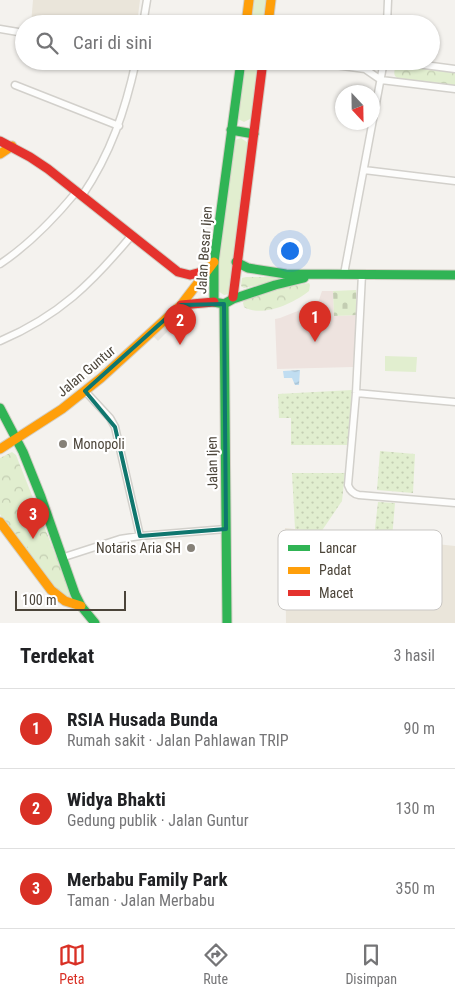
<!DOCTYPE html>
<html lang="id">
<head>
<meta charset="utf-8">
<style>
  body { margin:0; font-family:"Roboto Condensed",sans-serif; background:#f2f2f2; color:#202124 }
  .compass { position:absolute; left:335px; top:85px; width:45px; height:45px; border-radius:50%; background:#fff; box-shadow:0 1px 4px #0004; rotate:158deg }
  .scale { position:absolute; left:15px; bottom:12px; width:111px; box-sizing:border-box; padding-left:5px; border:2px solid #4b4439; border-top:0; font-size:14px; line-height:18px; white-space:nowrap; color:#4b4439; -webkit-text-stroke:4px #fff; paint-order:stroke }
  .you { position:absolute; left:289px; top:250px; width:18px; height:18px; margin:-12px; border:4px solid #fff; border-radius:50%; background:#1a73e8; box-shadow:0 0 0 8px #1a73e833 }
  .badge { display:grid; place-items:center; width:32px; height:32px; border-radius:50%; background:#d93025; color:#fff; font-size:16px; font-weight:700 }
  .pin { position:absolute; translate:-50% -41px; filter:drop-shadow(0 1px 2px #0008) }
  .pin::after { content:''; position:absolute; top:26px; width:18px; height:15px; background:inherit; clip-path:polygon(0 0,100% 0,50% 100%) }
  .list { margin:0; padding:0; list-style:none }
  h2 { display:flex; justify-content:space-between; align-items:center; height:65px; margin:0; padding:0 20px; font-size:21px }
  h2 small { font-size:16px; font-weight:400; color:#757577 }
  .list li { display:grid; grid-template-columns:32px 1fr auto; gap:15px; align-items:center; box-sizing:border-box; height:80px; padding:0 20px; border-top:1px solid #e0e0e0 }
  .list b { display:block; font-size:19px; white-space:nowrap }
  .list p { margin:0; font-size:16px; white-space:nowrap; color:#757577 }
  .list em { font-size:16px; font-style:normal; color:#757577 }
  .icon { flex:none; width:28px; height:28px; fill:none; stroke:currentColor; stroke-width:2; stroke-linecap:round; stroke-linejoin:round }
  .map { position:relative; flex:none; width:455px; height:623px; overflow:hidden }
  .search { position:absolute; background:#fff; box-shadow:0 1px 4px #0004; left:15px; right:15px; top:15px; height:55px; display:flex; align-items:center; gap:12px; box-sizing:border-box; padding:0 18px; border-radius:28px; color:#757577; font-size:19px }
  .sheet { height:305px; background:#fff }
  nav { display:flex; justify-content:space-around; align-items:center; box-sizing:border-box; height:70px; border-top:1px solid #e0e0e0; background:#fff; font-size:14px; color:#757577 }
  nav a { display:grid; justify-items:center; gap:2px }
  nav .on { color:#d93025 }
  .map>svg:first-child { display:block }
  .education { fill:#eae5da }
  .medical { fill:#eee3df }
  .grass { fill:url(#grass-dots) }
  .cemetery { fill:url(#cemetery-stones) }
  .park { fill:url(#park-crowns) }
  .garden { fill:#e1eecf }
  .parking { fill:#e6e3df }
  .water { fill:url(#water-waves) }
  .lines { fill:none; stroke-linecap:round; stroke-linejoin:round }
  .street-casing { stroke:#d2d0cb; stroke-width:9 }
  .fast-casing { stroke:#d3cfc5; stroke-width:11 }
  .slow-casing { stroke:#d3cfc5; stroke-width:11 }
  .jam-casing { stroke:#d3cfc5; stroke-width:11 }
  .street { stroke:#fdfdfc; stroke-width:6 }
  .fast { stroke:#30b455; stroke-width:9 }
  .slow { stroke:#ff9f0a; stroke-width:9 }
  .jam { stroke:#e5322d; stroke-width:9 }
  .marked { fill:none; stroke:#0f766e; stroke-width:4; stroke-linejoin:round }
  .poi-dot { fill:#868178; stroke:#fff; stroke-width:2 }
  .labels { text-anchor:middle; stroke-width:4.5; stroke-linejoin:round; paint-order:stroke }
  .street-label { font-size:14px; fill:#4b4439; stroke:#fff }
  .poi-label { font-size:14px; fill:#4b4439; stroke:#fff; text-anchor:start }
  .key { fill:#fff; stroke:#c9c7c4; stroke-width:1 }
  .key-label { font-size:14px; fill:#4b4439 }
</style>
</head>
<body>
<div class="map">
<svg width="455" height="623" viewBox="0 0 455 623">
  <defs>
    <pattern id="grass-dots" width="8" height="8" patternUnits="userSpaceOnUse" patternTransform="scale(1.25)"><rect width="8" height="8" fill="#e1eecf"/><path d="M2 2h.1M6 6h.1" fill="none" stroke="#c3cdb2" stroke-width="1.8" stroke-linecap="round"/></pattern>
    <pattern id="cemetery-stones" width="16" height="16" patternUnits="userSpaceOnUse" patternTransform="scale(1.25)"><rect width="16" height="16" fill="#e1eecf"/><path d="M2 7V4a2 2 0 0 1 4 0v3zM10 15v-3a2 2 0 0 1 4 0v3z" fill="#c3cdb2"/></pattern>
    <pattern id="park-crowns" width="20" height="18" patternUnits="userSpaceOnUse" patternTransform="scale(1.25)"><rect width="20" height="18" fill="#e1eecf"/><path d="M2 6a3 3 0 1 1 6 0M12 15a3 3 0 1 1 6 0" fill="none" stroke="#c3cdb2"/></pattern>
    <pattern id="water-waves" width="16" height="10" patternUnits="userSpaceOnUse" patternTransform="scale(1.25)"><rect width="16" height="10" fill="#c0ddf1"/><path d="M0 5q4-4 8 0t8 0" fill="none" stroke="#a6bfcf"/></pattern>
  </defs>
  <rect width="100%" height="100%" fill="#f4f2ee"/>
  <path class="education" d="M33,0H140L137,24H31Z
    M285,528L455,546V623H286Z"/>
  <path class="medical" d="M322,291H333L334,316L357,315L353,367L277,369L275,319L280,318L318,303Z"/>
  <path class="grass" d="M352,390L348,445H291V418H279L278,394Z
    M380,451L415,454L413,493L377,490Z
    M292,473H345L342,501L321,532L295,529Z
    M378,502L395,503L392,539L374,537Z"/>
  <path class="cemetery" d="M356,290L357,315L334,316L333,291Z"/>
  <path class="park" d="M401,65L455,72V86L397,78C393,75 394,71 396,66Z
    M246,277H296L244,288L241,286L242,278Z
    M309,283L310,285L309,291C294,303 263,318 244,307L243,303L245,299L278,289Z
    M12,452L16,455L72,597L71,599C53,595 18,541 6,525L0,514V458Z"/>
  <path class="garden" d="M252,0H267L264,24H249Z
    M244,61H260L252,118L244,122L238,119Z
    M241,138L248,143L229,294L224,295L218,291V261L235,140Z
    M385,356L417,357L416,372L385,371Z
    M32,524L48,547L35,557L18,534Z"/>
  <path class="parking" d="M174,317L178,321L158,341L153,336Z"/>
  <path class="water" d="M300,370L299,385H295L292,378H284L283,371Z"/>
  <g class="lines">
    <g class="street-casing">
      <path id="street" d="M143,24L147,0
        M387,24L388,0
        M0,29L24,33
        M305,61L365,69L381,80L455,89
        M394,61L455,69
        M365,69L382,61
        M15,85L119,126
        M364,170L455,181
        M82,196C111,153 125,111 136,61
        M0,264C30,244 54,219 77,191
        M344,274L384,61
        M362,274L356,393L348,485C350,491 353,494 359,495L455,503
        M0,341C59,316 92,283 132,235
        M85,391L110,418L115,427L140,536
        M356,393L455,402
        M61,558L120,539L140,536L226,529"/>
    </g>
    <g class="fast-casing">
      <path id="fast" d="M231,130L254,134
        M236,262L248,268L286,274L455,275
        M233,297V299L224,304L214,302V262L241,61
        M233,299L275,285L304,278
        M224,304L227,623
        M0,408L23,452L41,497L75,594L81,606L95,623"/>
    </g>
    <g class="slow-casing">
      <path id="slow" d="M246,24L249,0
        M268,24L271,0
        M0,154L12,146
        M0,449L62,409L101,378L181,305L214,262
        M0,522L51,590L65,601L81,606"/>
    </g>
    <g class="jam-casing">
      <path id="jam" d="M0,141L30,157L48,169L178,272L190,275L205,271
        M233,297L263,61
        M181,305L214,302"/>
    </g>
    <use href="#street" class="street"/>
    <use href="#fast" class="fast"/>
    <use href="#slow" class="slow"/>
    <use href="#jam" class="jam"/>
  </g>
  <path class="marked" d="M224,304L226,529L140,536L115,427L85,391L181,305Z"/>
  <g class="poi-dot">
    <circle cx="63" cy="444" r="5"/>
    <circle cx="191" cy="548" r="5"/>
  </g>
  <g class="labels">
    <g class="street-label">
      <text transform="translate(204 250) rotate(-86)" y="5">Jalan Besar Ijen</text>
      <text transform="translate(86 371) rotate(-40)" y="5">Jalan Guntur</text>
      <text transform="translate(212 463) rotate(-91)" y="5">Jalan Ijen</text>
    </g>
    <g class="poi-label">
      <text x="73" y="449">Monopoli</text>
      <text x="181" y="553" text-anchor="end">Notaris Aria SH</text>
    </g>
  </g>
  <rect x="278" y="530" width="164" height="80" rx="8" class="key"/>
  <rect x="288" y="545" width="22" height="6" fill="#30b455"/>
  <rect x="288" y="567" width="22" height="7" fill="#ff9f0a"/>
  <rect x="288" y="590" width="22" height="6" fill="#e5322d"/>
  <g class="key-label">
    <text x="319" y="553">Lancar</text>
    <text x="319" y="575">Padat</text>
    <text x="319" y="598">Macet</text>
  </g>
</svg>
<svg class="compass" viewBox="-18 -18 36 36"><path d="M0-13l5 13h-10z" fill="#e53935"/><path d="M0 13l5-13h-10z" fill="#757577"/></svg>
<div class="scale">100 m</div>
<div class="you"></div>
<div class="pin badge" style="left:315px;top:342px">1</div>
<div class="pin badge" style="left:180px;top:345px">2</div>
<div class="pin badge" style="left:33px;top:539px">3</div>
<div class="search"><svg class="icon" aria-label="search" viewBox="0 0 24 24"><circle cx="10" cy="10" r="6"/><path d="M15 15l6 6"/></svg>Cari di sini</div>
</div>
<section class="sheet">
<h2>Terdekat<small>3 hasil</small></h2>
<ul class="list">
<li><span class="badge">1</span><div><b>RSIA Husada Bunda</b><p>Rumah sakit · Jalan Pahlawan TRIP</p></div><em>90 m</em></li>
<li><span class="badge">2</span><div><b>Widya Bhakti</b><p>Gedung publik · Jalan Guntur</p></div><em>130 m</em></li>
<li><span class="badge">3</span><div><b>Merbabu Family Park</b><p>Taman · Jalan Merbabu</p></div><em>350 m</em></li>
</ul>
</section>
<nav>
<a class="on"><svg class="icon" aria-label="map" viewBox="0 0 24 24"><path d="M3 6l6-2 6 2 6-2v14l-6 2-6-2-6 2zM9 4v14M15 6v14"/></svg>Peta</a>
<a><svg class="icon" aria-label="directions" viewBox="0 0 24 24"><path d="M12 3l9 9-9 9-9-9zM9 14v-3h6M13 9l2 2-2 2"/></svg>Rute</a>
<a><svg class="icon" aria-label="saved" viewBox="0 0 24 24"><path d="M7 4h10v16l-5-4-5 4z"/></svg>Disimpan</a>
</nav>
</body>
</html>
